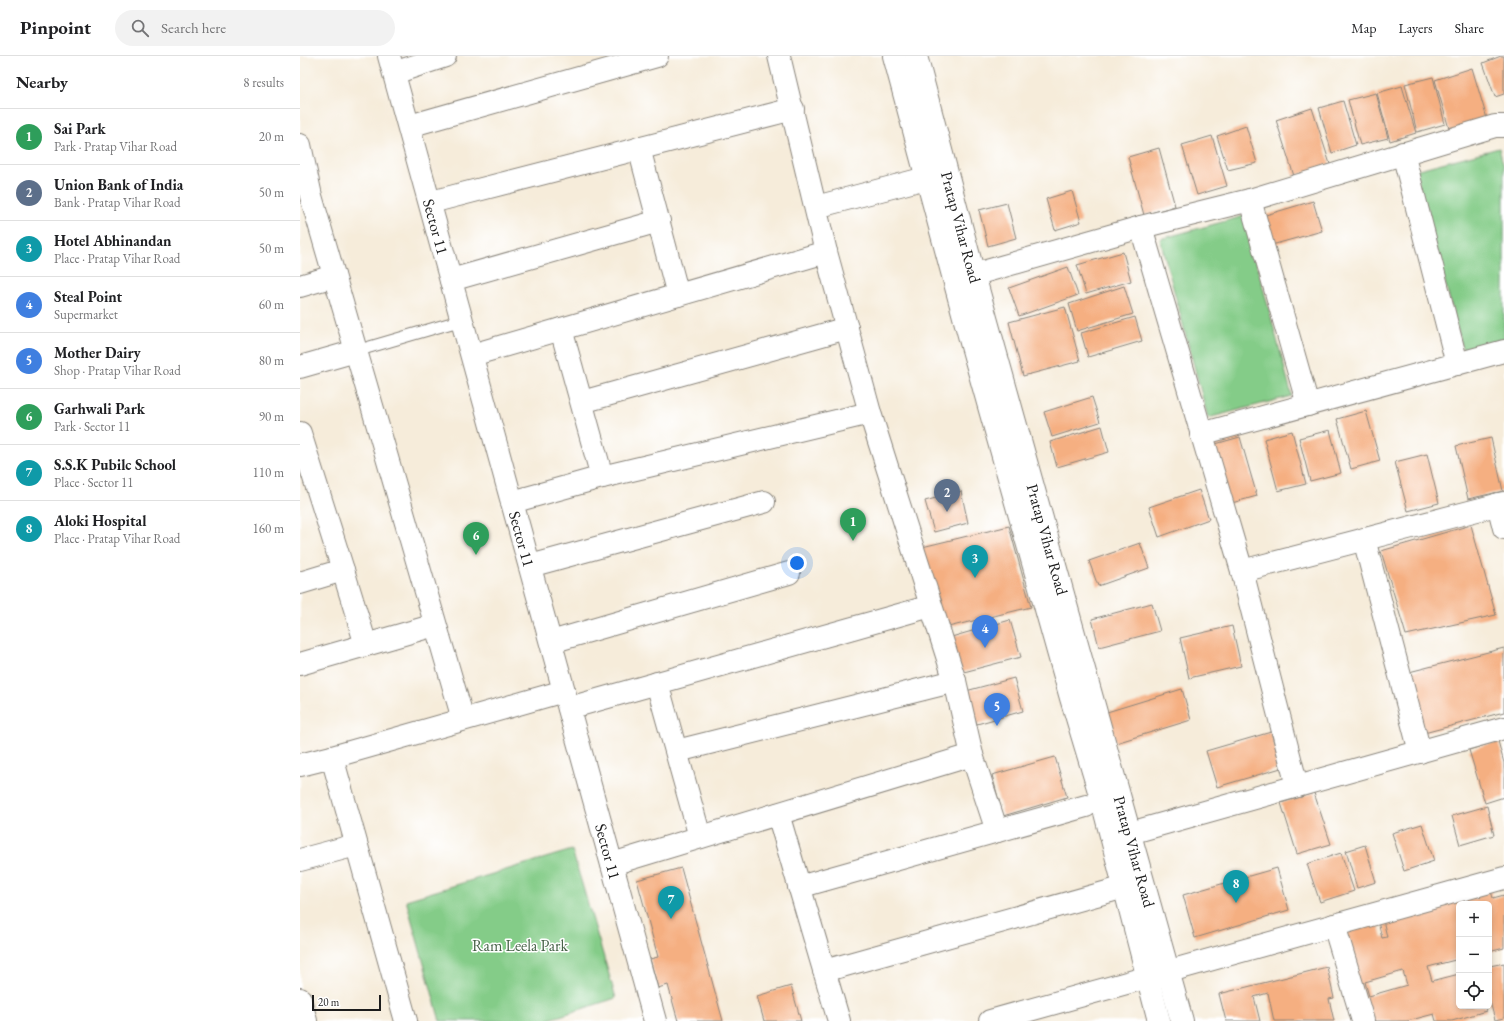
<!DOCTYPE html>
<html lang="en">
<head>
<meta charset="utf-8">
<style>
  body { margin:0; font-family:"EB Garamond",serif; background:#f2f2f2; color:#202124 }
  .controls { position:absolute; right:12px; bottom:12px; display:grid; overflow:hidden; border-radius:6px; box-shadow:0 2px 6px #0003 }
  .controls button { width:36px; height:36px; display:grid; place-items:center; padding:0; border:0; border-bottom:1px solid #e0e0e0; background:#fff; color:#202124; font:20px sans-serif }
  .scale { position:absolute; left:12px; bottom:10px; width:69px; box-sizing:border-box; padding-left:4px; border:2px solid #1c1c1c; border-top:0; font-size:11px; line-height:14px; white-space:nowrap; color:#1c1c1c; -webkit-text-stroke:3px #fff; paint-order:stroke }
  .you { position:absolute; left:497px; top:507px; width:14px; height:14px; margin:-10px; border:3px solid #fff; border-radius:50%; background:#1a73e8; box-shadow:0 0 0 6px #1a73e833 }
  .badge { display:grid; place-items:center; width:26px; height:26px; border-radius:50%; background:#c8321e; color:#fff; font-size:13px; font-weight:700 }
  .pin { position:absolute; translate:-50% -33px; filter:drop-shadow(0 1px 2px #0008) }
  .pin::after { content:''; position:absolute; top:21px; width:14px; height:12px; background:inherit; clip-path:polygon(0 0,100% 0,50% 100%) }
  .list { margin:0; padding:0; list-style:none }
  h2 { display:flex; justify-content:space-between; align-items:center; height:52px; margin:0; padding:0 16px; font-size:17px }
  h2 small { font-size:13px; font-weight:400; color:#757577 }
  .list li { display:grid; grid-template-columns:26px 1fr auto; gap:12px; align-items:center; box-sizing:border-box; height:56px; padding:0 16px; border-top:1px solid #e0e0e0 }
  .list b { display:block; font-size:15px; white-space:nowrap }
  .list p { margin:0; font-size:13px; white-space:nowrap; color:#757577 }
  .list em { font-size:13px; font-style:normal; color:#757577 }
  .icon { flex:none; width:22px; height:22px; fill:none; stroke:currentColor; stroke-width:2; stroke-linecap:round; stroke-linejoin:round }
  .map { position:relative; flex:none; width:1204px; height:965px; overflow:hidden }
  header { display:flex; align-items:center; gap:24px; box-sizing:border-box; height:56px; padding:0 20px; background:#fff; border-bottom:1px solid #e0e0e0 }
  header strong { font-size:19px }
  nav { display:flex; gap:22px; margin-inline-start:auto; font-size:14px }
  .search { width:280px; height:36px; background:#f2f2f2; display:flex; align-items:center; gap:10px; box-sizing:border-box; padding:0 14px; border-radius:22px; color:#757577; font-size:15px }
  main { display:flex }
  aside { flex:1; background:#fff }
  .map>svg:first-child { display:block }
  .green { fill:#84cc88; stroke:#507452 }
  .building { fill:#f5af81; fill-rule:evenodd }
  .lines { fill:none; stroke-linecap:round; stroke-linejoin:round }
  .service-casing { stroke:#89847b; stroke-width:13 }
  .minor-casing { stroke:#89847b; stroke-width:24 }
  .tertiary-casing { stroke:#89847b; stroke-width:24 }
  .service { stroke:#fff; stroke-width:11 }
  .minor { stroke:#fff; stroke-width:22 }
  .tertiary { stroke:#fff; stroke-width:22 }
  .labels { text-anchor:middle; stroke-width:3; stroke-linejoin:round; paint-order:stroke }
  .street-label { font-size:16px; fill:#1c1c1c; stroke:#fff }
  .park-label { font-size:16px; fill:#466247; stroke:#fff }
</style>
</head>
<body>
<header>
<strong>Pinpoint</strong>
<div class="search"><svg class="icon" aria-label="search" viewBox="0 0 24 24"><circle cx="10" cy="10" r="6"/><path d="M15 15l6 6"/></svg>Search here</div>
<nav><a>Map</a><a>Layers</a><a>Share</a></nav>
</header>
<main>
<aside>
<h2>Nearby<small>8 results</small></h2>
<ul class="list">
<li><span class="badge" style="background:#2e9e5b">1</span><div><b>Sai Park</b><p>Park · Pratap Vihar Road</p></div><em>20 m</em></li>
<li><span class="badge" style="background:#5c6f8a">2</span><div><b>Union Bank of India</b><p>Bank · Pratap Vihar Road</p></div><em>50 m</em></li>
<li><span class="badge" style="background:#0f9aa8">3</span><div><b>Hotel Abhinandan</b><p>Place · Pratap Vihar Road</p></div><em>50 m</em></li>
<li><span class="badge" style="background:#3f7fe0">4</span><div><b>Steal Point</b><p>Supermarket</p></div><em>60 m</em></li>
<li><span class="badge" style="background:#3f7fe0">5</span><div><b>Mother Dairy</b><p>Shop · Pratap Vihar Road</p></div><em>80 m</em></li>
<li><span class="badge" style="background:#2e9e5b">6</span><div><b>Garhwali Park</b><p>Park · Sector 11</p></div><em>90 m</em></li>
<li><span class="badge" style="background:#0f9aa8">7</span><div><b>S.S.K Pubilc School</b><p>Place · Sector 11</p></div><em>110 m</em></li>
<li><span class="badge" style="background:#0f9aa8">8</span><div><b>Aloki Hospital</b><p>Place · Pratap Vihar Road</p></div><em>160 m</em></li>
</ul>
</aside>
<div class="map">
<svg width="1204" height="965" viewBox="0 0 1204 965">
  <rect width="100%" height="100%" fill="#fff"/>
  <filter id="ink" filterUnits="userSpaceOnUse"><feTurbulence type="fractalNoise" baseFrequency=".025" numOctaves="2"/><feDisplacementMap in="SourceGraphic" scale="8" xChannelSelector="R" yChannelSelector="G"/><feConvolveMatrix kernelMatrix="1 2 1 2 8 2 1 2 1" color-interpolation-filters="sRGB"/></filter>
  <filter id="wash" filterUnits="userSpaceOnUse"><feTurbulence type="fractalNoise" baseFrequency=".012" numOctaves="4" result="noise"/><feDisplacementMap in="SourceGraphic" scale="16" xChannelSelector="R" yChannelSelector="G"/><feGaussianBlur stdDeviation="0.9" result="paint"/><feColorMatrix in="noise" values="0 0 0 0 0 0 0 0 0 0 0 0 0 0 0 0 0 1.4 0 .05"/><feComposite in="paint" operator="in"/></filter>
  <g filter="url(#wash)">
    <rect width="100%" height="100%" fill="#f6ecda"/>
    <path class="green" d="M1199,92L1204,111V283L1163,294L1115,114Z
      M944,160L992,340L908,362L860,183Z
      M272,794L316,942L244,965H140L106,844Z"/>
    <g id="blocks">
      <path class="building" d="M1201,0H1204V38L1195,41L1183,7Z
        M1172,12L1188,66L1150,76L1135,24Z
        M1133,21L1145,68L1117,76L1105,28Z
        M1102,30L1116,77L1090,85L1077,37Z
        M1076,37L1088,82L1060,89L1048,44Z
        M1043,45L1056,89L1032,97L1019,52Z
        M1012,52L1030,108L994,120L976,64Z
        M946,70L957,107L928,114L917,80Z
        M912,80L927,130L897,139L882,89Z
        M859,92L875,150L844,159L828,101Z
        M772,135L781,166L755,174L746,143Z
        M1013,145L1022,175L968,190L959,161Z
        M707,147L716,182L688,190L679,154Z
        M823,196L831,225L786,238L777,209Z
        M768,211L778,239L719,260L709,232Z
        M824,230L833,258L777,275L769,248Z
        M765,251L780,305L723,320L709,266Z
        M835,261L842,285L788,301L781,277Z
        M792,341L800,366L752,381L744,356Z
        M1066,355L1080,405L1051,413L1037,363Z
        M802,370L809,396L757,411L750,386Z
        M1030,374L1041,417L1010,425L999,382Z
        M992,375L1006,428L978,435L964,383Z
        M940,381L957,440L928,448L912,389Z
        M1191,382L1203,435L1168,443L1156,390Z
        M1127,398L1139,447L1108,455L1095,406Z
        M899,434L909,463L859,481L849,451Z
        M661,435L668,467L634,476L625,445Z
        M1171,469L1196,559L1106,579L1081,495Z
        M709,470L731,551L644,572L618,492Z
        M840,487L849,512L798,530L789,505Z
        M852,547L860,575L799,591L792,563Z
        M710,564L721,601L660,617L648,582Z
        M932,570L941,610L889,622L880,582Z
        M1204,592V656L1124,677L1109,616Z
        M714,622L723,655L677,668L666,635Z
        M882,633L891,664L816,687L807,656Z
        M971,676L981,712L917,731L906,695Z
        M1198,685L1204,707V741L1185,747L1169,694Z
        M755,701L767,741L703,760L692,719Z
        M1014,737L1031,788L997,798L981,747Z
        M1187,750L1194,779L1160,789L1152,760Z
        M1122,768L1134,805L1104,815L1092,777Z
        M1065,789L1076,826L1057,832L1046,795Z
        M1041,797L1054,835L1020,846L1007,808Z
        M381,812L423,965H378L368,929L358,932L350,903L358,901L337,824Z
        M977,812L989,854L895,882L883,839Z
        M1191,835L1193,842L1204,839V892L1189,896V848H1159V903L1128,911L1132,925L1159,918V950H1185L1186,955L1152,965H1136L1134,958L1107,965H1067L1042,875L1078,866L1082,882L1087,881L1083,864ZM1103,915L1107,929L1069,940L1065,926Z
        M1189,907L1190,910L1204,907V962L1195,964L1189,942Z
        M1027,911L1034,942L1029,943L1034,965H974L968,937L954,941L960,965H926L919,938Z
        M491,930L501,965H464L457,940Z"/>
    </g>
  </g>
  <g filter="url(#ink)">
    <use href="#blocks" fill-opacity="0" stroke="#89847b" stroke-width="1"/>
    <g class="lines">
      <g class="service-casing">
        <path id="service" d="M56,295L162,264"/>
      </g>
      <g class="minor-casing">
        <g id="minor">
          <path id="s1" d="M89,0L355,965"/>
          <path d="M479,0L526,196L570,357L655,625L672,699"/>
          <path d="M94,17L145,0"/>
          <path d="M109,70L357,0"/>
          <path d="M0,89L11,140L163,663"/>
          <path d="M339,92L378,239"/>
          <path d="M1103,97L1157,308"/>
          <path d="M950,144L1008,349"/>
          <path d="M135,145L493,53"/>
          <path d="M516,151L626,122"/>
          <path d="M841,171L942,515L997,730"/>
          <path d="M151,224L359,165"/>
          <path d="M655,224L841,171L950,144L1195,70H1204"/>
          <path d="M0,230L34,220"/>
          <path d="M261,273L302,421"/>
          <path d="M172,299L526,196"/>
          <path d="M0,311L56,295"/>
          <path d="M282,346L547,272"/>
          <path d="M0,377L43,514L0,527"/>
          <path d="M901,378L1204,295"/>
          <path d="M212,446L302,421L570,357"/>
          <path d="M1198,448L1204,472"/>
          <path d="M1064,483L1120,696"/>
          <path d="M230,510L464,446"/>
          <path d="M43,514L66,589"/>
          <path d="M942,515L1204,447"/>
          <path d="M251,586L489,517"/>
          <path d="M0,608L135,569"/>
          <path d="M357,627L400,781"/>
          <path d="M269,652L631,550"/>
          <path d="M377,695L655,625"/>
          <path d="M32,701L264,635"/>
          <path d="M0,709L32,701L106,965"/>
          <path d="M478,758L539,965"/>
          <path d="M830,777L1204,672"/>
          <path d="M0,804L56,789"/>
          <path d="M312,808L672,699L697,775"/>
          <path d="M499,831L786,750"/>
          <path d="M1034,869L1063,965"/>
          <path d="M524,915L825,831"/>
          <path d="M0,943L6,965"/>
          <path d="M690,965L1204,822"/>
        </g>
      </g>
      <g class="tertiary-casing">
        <g id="tertiary">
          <path d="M594,0L670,283L771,642L802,745L859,965"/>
          <path id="s2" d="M616,0L674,219L882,965"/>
        </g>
      </g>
      <use href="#service" class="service"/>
      <use href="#minor" class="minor"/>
      <use href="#tertiary" class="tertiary"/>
    </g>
  </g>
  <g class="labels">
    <g class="street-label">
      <text dy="6" stroke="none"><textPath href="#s1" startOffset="177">Sector 11</textPath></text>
      <text dy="6" stroke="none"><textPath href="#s2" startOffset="177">Pratap Vihar Road</textPath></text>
      <text dy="6" stroke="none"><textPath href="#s1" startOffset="501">Sector 11</textPath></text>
      <text dy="6" stroke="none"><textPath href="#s2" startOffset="501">Pratap Vihar Road</textPath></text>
      <text dy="6" stroke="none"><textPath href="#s1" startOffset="825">Sector 11</textPath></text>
      <text dy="6" stroke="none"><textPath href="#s2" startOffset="825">Pratap Vihar Road</textPath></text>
    </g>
    <g class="park-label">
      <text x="220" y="895">Ram Leela Park</text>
    </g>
  </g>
</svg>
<div class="controls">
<button>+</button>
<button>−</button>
<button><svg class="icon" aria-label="locate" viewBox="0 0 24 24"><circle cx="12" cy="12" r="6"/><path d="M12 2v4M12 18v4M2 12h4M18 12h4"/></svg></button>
</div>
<div class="scale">20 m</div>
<div class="you"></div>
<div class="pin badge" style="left:553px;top:485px;background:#2e9e5b">1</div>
<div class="pin badge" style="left:647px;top:456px;background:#5c6f8a">2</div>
<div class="pin badge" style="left:675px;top:522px;background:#0f9aa8">3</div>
<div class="pin badge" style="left:685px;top:592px;background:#3f7fe0">4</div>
<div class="pin badge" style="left:697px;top:670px;background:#3f7fe0">5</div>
<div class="pin badge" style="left:176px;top:499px;background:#2e9e5b">6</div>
<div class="pin badge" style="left:371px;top:863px;background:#0f9aa8">7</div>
<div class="pin badge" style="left:936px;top:847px;background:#0f9aa8">8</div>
</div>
</main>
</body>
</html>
